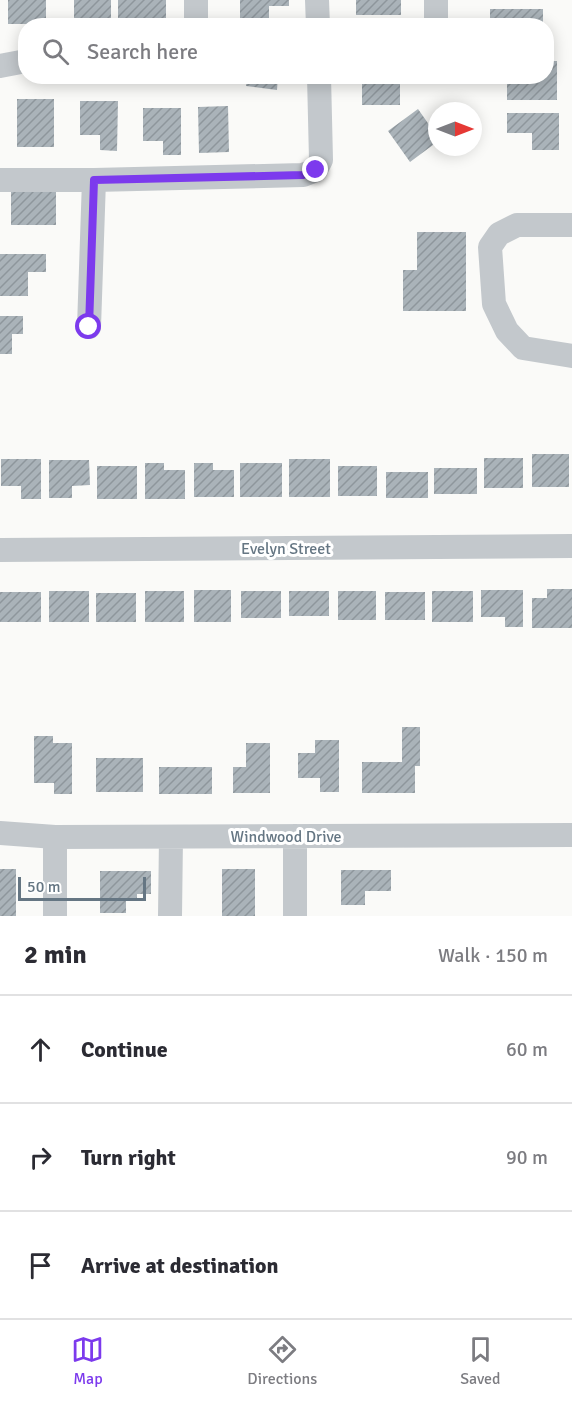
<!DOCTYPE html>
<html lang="en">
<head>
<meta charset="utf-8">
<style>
  body { margin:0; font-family:Signika,sans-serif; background:#f2f2f3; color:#2b2b33 }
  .compass { position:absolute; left:428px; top:102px; width:54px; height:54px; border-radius:50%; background:#fff; box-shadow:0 3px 15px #0003; rotate:90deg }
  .scale { position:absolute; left:18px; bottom:15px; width:128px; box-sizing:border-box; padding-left:6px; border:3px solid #657683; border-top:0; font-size:16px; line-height:21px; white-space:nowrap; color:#657683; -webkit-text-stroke:4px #fff; paint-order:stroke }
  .stop { position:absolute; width:18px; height:18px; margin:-14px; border:4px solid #7c3aed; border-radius:50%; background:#fff }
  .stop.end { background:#7c3aed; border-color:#fff; box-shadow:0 2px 6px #0008 }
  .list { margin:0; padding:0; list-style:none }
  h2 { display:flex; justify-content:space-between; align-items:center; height:78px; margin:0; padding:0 24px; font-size:26px }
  h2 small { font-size:20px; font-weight:400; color:#7c7c81 }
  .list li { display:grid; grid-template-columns:39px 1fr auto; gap:18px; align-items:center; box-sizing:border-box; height:108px; padding:0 24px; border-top:2px solid #e1e1e2 }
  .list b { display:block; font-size:22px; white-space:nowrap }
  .list em { font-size:20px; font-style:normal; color:#7c7c81 }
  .icon { flex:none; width:33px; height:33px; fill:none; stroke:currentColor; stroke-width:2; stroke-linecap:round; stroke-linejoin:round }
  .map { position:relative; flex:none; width:572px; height:916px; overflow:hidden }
  .search { position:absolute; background:#fff; box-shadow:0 3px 15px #0003; left:18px; right:18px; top:18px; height:66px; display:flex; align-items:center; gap:15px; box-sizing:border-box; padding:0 21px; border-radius:24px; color:#7c7c81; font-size:22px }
  .sheet { height:402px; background:#fff }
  nav { display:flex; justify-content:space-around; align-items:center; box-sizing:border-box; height:84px; border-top:2px solid #e1e1e2; background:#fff; font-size:16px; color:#7c7c81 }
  nav a { display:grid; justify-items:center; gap:3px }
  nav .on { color:#7c3aed }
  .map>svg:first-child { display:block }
  .building { fill:url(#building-hatch) }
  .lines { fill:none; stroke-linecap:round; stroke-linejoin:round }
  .minor { stroke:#c3c8cc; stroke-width:24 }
  .route { stroke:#7c3aed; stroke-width:8 }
  .labels { text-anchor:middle; stroke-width:6; stroke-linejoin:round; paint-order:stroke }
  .street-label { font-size:16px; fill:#657683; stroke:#fff }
</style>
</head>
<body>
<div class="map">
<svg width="572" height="916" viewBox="0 0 572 916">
  <defs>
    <pattern id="building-hatch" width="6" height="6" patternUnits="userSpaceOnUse" patternTransform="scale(1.5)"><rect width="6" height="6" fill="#aab3b9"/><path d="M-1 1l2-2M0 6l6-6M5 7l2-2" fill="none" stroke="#8e969c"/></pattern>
  </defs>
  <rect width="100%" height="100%" fill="#fafaf8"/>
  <path class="building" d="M8,0H46V24H8Z
    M74,0H111V24H74Z
    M118,0H166V22H118Z
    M240,0H289V6H269V22H240Z
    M356,0H401V15H356Z
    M490,9H543V26H490Z
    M546,61H557V100H507V82H523V76H546Z
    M247,76H278L277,90L246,86Z
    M362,76H400V105H362Z
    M17,99H54V147H17Z
    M80,101H118L117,151L100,150V135H80Z
    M228,106L229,152L199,153L198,107Z
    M143,108H181V155H163V141H143Z
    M418,109L437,136V142L410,162L388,131Z
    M507,113H559V150H532V133H507Z
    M11,192H56V225H11Z
    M417,232H466V311H403V270H417Z
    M0,254H46V272H28V296H0Z
    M0,316H23V334H12V354H0Z
    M532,454H569V487H532Z
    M484,458H523V488H484Z
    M1,459H41V499H21V486H1Z
    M289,459H330V497H289Z
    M49,460H89L90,485L72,486V498H49Z
    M145,463H164V470H185V499H145Z
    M194,463H213V470H234V497H194Z
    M240,463H282V497H240Z
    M97,466H137V499H97Z
    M338,466H377V496H338Z
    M434,468H477V494H434Z
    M386,472H428V498H386Z
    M547,589H572V628H532V598H547Z
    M194,590H231V622H194Z
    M481,590H523V627H505V617H481Z
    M49,591H89V622H49Z
    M145,591H184V622H145Z
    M241,591H281V618H241Z
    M289,591H329V616H289Z
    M338,591H376V620H338Z
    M432,591H473V622H432Z
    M0,592H41V622H0Z
    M385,592H425V620H385Z
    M96,593H136V622H96Z
    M402,727H420V766H415V793H362V762H402Z
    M34,736H53V743H72V794H54V783H34Z
    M315,740H339V792H320V778H298V753H315Z
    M246,743H270V793H233V767H246Z
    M96,758H143V792H96Z
    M159,767H212V794H159Z
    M0,869H16V916H0Z
    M222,869H255V916H222Z
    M341,870H391V891H365V905H341Z
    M100,871H151V894H137V900H126V913H100Z"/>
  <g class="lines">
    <path class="minor" d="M317,0L318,26
      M436,0V26
      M196,26V0
      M0,66L26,61
      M0,180H94L303,175L316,170L321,160L319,76
      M572,225H517L499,234L490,247L494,304L507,331L523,348L572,356
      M89,327L94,180
      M0,550L572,546
      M0,833L55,837L572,835
      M55,837V916
      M170,916L171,837
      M295,916V836"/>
  </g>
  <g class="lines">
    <path class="route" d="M89,327L94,180L303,175L316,170"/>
  </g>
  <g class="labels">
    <g class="street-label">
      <text x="286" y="554">Evelyn Street</text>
      <text x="286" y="842">Windwood Drive</text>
    </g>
  </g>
</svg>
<svg class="compass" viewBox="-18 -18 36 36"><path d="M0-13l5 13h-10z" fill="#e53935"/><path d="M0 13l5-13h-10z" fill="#7c7c81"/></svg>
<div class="scale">50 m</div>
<div class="stop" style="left:89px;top:327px"></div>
<div class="stop end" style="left:316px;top:170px"></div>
<div class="search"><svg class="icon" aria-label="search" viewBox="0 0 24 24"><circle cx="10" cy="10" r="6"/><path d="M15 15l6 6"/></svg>Search here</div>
</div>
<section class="sheet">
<h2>2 min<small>Walk · 150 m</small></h2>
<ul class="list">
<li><svg class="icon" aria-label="ahead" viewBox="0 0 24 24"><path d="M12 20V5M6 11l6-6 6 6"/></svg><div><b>Continue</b></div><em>60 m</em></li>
<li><svg class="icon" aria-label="right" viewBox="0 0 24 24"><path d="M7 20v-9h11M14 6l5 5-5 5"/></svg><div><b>Turn right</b></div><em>90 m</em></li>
<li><svg class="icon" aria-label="arrive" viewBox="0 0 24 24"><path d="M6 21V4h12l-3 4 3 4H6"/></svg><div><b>Arrive at destination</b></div></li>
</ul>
</section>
<nav>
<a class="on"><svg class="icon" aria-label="map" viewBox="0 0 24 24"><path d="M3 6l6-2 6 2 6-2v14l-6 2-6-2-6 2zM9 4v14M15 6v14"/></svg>Map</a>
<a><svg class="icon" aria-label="directions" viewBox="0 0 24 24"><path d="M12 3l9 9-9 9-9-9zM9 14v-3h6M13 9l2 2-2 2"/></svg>Directions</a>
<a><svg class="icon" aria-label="saved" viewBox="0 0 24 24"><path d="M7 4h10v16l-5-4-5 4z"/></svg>Saved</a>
</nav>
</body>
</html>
